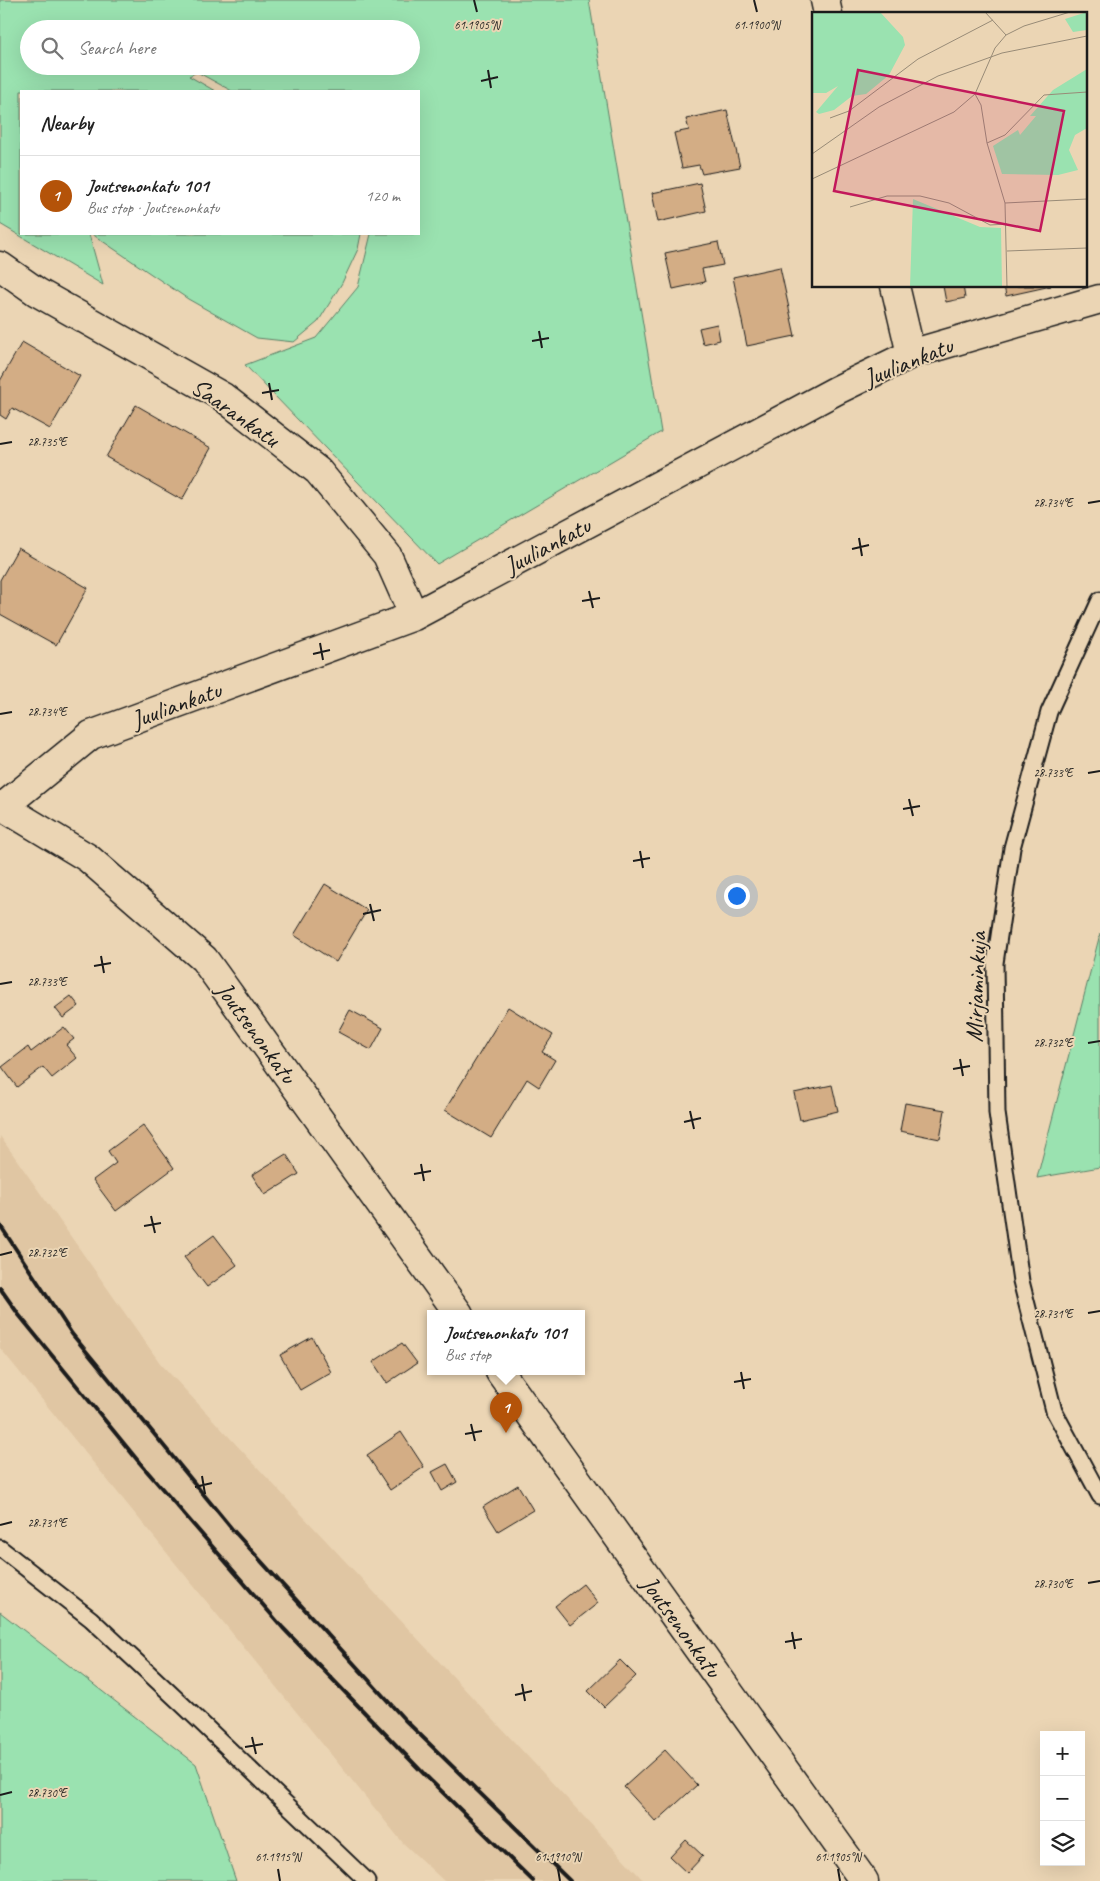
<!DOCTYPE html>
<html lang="en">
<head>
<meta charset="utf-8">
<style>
  body { margin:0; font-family:Caveat,sans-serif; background:#f6f6f6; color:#222 }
  .controls { position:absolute; right:15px; bottom:15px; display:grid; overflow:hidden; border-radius:0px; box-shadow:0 5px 20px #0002 }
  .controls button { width:45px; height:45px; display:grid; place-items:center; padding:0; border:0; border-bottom:1px solid #e0e0e0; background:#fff; color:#222; font:25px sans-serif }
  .you { position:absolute; left:736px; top:895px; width:18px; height:18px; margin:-12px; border:4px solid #fff; border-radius:50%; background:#1a73e8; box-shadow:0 0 0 8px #1a73e833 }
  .badge { display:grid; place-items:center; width:32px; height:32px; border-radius:50%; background:#b45309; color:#fff; font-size:16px; font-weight:700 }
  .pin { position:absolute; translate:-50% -41px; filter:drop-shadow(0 1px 2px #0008) }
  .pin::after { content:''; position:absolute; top:26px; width:18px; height:15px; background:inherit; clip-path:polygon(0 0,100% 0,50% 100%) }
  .popup { position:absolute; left:427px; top:1310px; width:158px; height:65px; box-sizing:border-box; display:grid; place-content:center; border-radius:0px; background:#fff; filter:drop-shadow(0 1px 4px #0005); font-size:16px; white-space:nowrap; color:#767676 }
  .popup b { font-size:19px; color:#222 }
  .popup::after { content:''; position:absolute; left:50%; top:100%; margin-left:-10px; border:10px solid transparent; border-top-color:#fff }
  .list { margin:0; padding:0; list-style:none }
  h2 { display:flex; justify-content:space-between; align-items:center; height:65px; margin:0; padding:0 20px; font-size:21px }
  h2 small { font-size:16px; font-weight:400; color:#767676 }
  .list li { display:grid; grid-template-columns:32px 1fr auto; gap:15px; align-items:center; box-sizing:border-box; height:80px; padding:0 20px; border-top:1px solid #e0e0e0 }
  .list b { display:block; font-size:19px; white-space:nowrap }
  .list p { margin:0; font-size:16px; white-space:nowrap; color:#767676 }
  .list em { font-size:16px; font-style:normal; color:#767676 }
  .icon { flex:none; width:28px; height:28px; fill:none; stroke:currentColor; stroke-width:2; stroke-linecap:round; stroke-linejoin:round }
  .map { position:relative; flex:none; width:1100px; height:1881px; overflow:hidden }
  .search { position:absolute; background:#fff; box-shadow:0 5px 20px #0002; left:20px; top:20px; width:400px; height:55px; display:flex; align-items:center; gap:12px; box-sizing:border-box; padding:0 18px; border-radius:28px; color:#767676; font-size:19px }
  .panel { position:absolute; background:#fff; box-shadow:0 5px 20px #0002; left:20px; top:90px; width:400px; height:145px; border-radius:0px }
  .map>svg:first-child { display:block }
  .built { fill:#e0c6a3 }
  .green { fill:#9ae2b0; stroke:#5b7f66; fill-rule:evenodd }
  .building { fill:#d3ad85; stroke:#1c1c1c }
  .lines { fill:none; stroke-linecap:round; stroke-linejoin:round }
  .lane-casing { stroke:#1c1c1c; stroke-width:19 }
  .street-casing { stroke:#1c1c1c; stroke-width:31 }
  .secondary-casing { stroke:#1c1c1c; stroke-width:31 }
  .lane { stroke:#ebd5b4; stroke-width:15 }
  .street { stroke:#ebd5b4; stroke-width:28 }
  .secondary { stroke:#ebd5b4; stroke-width:28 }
  .rail { stroke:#1c1c1c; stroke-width:4 }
  .ticks { fill:none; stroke:#1c1c1c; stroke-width:2 }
  .labels { text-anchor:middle; stroke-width:4; stroke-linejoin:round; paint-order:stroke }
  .street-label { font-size:25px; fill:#1c1c1c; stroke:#ebd5b4 }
  .inset-road { fill:none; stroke:#988b77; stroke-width:1 }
  .view { fill:#c2185b; fill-opacity:0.15; stroke:#c2185b; stroke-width:2.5 }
  .inset-edge { fill:none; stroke:#1c1c1c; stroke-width:2.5 }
  .ticks-label { font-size:12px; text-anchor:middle; fill:#1c1c1c; stroke:#ebd5b4; stroke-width:4; stroke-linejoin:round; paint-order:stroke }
</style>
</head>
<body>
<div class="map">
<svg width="1100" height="1881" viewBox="0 0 1100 1881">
  <rect width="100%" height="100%" fill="#ebd5b4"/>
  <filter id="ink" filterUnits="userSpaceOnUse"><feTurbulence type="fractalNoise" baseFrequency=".02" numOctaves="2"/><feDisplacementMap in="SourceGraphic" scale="10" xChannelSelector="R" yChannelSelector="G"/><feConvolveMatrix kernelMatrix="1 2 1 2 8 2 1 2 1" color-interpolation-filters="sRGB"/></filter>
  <g filter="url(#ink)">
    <path class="built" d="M0,1136L160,1363L644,1881H444L403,1843L0,1348Z"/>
    <path class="green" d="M0,0H589L661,432L437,564L245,365L316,338L358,287L371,234H419V91H232L197,72L189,76L215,91H21V234H89L103,285L0,224ZM29,29H411V66H29Z
      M92,234H361L358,249L342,283L318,322L294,342L257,338L188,299Z
      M1100,934V1167L1037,1178Z
      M0,1612L196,1764L236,1881H0Z"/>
    <path class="building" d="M727,110L740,167L702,174L699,165L682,168L674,133L689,130L686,119Z
      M700,183L706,211L658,222L652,193Z
      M718,242L723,265L702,269L705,282L673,289L665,253Z
      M780,267L795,336L747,346L733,277Z
      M943,286H963L965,298L946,302Z
      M1004,286H1051L1006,296Z
      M717,324L720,340L703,344L699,328Z
      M22,342L80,376L50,429L12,408L6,419L0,415V381Z
      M136,405L211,448L182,500L106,457Z
      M18,548L88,588L56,645L0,614V580Z
      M325,884L367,910L336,962L294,935Z
      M71,996L79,1006L63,1018L55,1008Z
      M508,1007L553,1035L542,1052L555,1060L539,1087L527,1079L491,1138L445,1110Z
      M350,1010L383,1028L371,1050L338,1032Z
      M64,1027L74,1039L66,1045L77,1058L52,1078L43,1067L17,1087L2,1067L28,1047L31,1052Z
      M832,1085L838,1111L800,1120L794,1093Z
      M905,1103L945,1110L940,1139L900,1131Z
      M143,1125L174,1168L116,1211L93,1180L116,1163L108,1151Z
      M286,1154L299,1174L265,1195L252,1175Z
      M214,1235L237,1265L207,1287L184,1257Z
      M312,1337L331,1372L300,1390L280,1355Z
      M402,1343L417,1363L387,1383L373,1362Z
      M401,1432L424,1467L390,1490L367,1455Z
      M447,1464L457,1482L442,1491L432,1472Z
      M518,1485L533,1510L498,1531L483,1507Z
      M583,1584L598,1603L570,1625L555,1606Z
      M620,1660L636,1676L604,1707L588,1691Z
      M665,1750L697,1785L656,1822L624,1787Z
      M686,1840L703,1856L687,1873L670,1857Z"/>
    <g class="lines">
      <g class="lane-casing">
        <path id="lane" d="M1100,600L1049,712L1012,848L995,963L997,1113L1021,1281L1054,1411L1100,1496
          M0,1548L91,1619L186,1708L367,1881"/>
      </g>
      <g class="street-casing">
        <path id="street" d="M825,0L828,14
          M0,266L37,292L223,397L318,471L387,555L414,616
          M895,286L911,354
          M4,806L91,735L414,616L837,390L911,354L1100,299"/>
      </g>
      <g class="secondary-casing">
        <path id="secondary" d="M0,805L88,858L204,959L459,1314
          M500,1372L864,1881"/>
      </g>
      <use href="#lane" class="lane"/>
      <use href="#street" class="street"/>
      <use href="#secondary" class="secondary"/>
      <path class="rail" d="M0,1225L72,1334L232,1529L405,1720L570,1881
        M0,1288L19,1315L139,1462L283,1628L425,1775L533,1881"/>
    </g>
  </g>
  <path class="ticks" d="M474,0L477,12M754,0L757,12M488,70L491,88M481,81L498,77M539,331L542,348M532,341L549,338M269,383L272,400M262,393L279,390M0,444L12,442M1088,503L1100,501M859,538L862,556M852,549L869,545M589,591L593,608M582,601L600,598M320,643L323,660M313,654L330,650M0,714L12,712M1088,773L1100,771M909,799L913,816M903,809L920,806M640,851L643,868M633,861L650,858M370,904L374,921M363,914L381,910M101,956L104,973M94,966L111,963M0,984L12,982M1088,1043L1100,1041M960,1059L963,1076M953,1069L970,1066M690,1111L694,1129M684,1122L701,1118M421,1164L424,1181M414,1174L431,1171M151,1216L155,1233M144,1226L161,1223M0,1255L12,1252M1088,1313L1100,1311M741,1372L744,1389M734,1382L751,1379M471,1424L475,1441M465,1434L482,1431M202,1476L205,1494M195,1487L212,1483M0,1525L12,1522M1088,1583L1100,1581M792,1632L795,1649M785,1642L802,1639M522,1684L525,1701M515,1695L532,1691M252,1737L256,1754M245,1747L263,1744M0,1795L12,1792M278,1869L280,1881M558,1869L560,1881M838,1869L840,1881"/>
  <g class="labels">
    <g class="street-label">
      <text transform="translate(908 361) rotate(-22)" y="9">Juuliankatu</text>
      <text transform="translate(236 412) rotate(35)" y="9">Saarankatu</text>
      <text transform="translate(547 545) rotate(-28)" y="9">Juuliankatu</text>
      <text transform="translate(176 704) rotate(-20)" y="9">Juuliankatu</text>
      <text transform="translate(975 987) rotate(-88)" y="9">Mirjaminkuja</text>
      <text transform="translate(257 1032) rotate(54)" y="9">Joutsenonkatu</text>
      <text transform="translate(682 1626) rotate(54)" y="9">Joutsenonkatu</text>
    </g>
  </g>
  <g transform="translate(812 12)">
    <rect width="275" height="275" fill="#ebd5b4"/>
    <path d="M0,0H68L91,25L93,33L77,63L54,82L40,84L22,98L7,102L4,100L26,74L14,81H0ZM275,0V18L261,20L253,7ZM275,57V116L263,123L257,138L266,158L246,163L190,162L181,134L206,118L208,123L224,104H218L241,78ZM101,187L168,215L189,216L190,275H98Z" fill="#9ae2b0"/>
    <path class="inset-road" d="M173,0L194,23M163,82L169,93L175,131L193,191L195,275M18,106L37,99L106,47L181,8M175,131L193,123L232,83L275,80M0,142L67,95L126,64L190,41L275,24M0,167L142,100L163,82L183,36L194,23L212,14L258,0M193,191L275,187M38,195L75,184H108L137,191L178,213L195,212M195,239L275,236"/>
    <path class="view" d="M46,58L252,99L228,219L22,179Z"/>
    <rect width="275" height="275" class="inset-edge"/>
  </g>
  <g class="ticks-label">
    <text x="477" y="29">61.1905°N</text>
    <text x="757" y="29">61.1900°N</text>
    <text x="47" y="446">28.735°E</text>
    <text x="1053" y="507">28.734°E</text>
    <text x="47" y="716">28.734°E</text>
    <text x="1053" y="777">28.733°E</text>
    <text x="47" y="986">28.733°E</text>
    <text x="1053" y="1047">28.732°E</text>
    <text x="47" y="1257">28.732°E</text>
    <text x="1053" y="1318">28.731°E</text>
    <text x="47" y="1527">28.731°E</text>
    <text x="1053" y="1588">28.730°E</text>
    <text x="47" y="1797">28.730°E</text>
    <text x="278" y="1861">61.1915°N</text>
    <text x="558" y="1861">61.1910°N</text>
    <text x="838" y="1861">61.1905°N</text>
  </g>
</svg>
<div class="controls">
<button>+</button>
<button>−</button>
<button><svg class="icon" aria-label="layers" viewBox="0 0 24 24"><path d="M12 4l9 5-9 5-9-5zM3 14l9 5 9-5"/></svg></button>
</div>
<div class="you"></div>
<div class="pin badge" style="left:506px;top:1433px">1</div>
<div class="popup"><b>Joutsenonkatu 101</b>Bus stop</div>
<div class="search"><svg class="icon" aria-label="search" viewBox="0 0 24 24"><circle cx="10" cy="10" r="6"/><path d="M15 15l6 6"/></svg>Search here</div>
<section class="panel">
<h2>Nearby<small></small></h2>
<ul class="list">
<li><span class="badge">1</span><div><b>Joutsenonkatu 101</b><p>Bus stop · Joutsenonkatu</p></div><em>120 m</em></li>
</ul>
</section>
</div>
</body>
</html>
